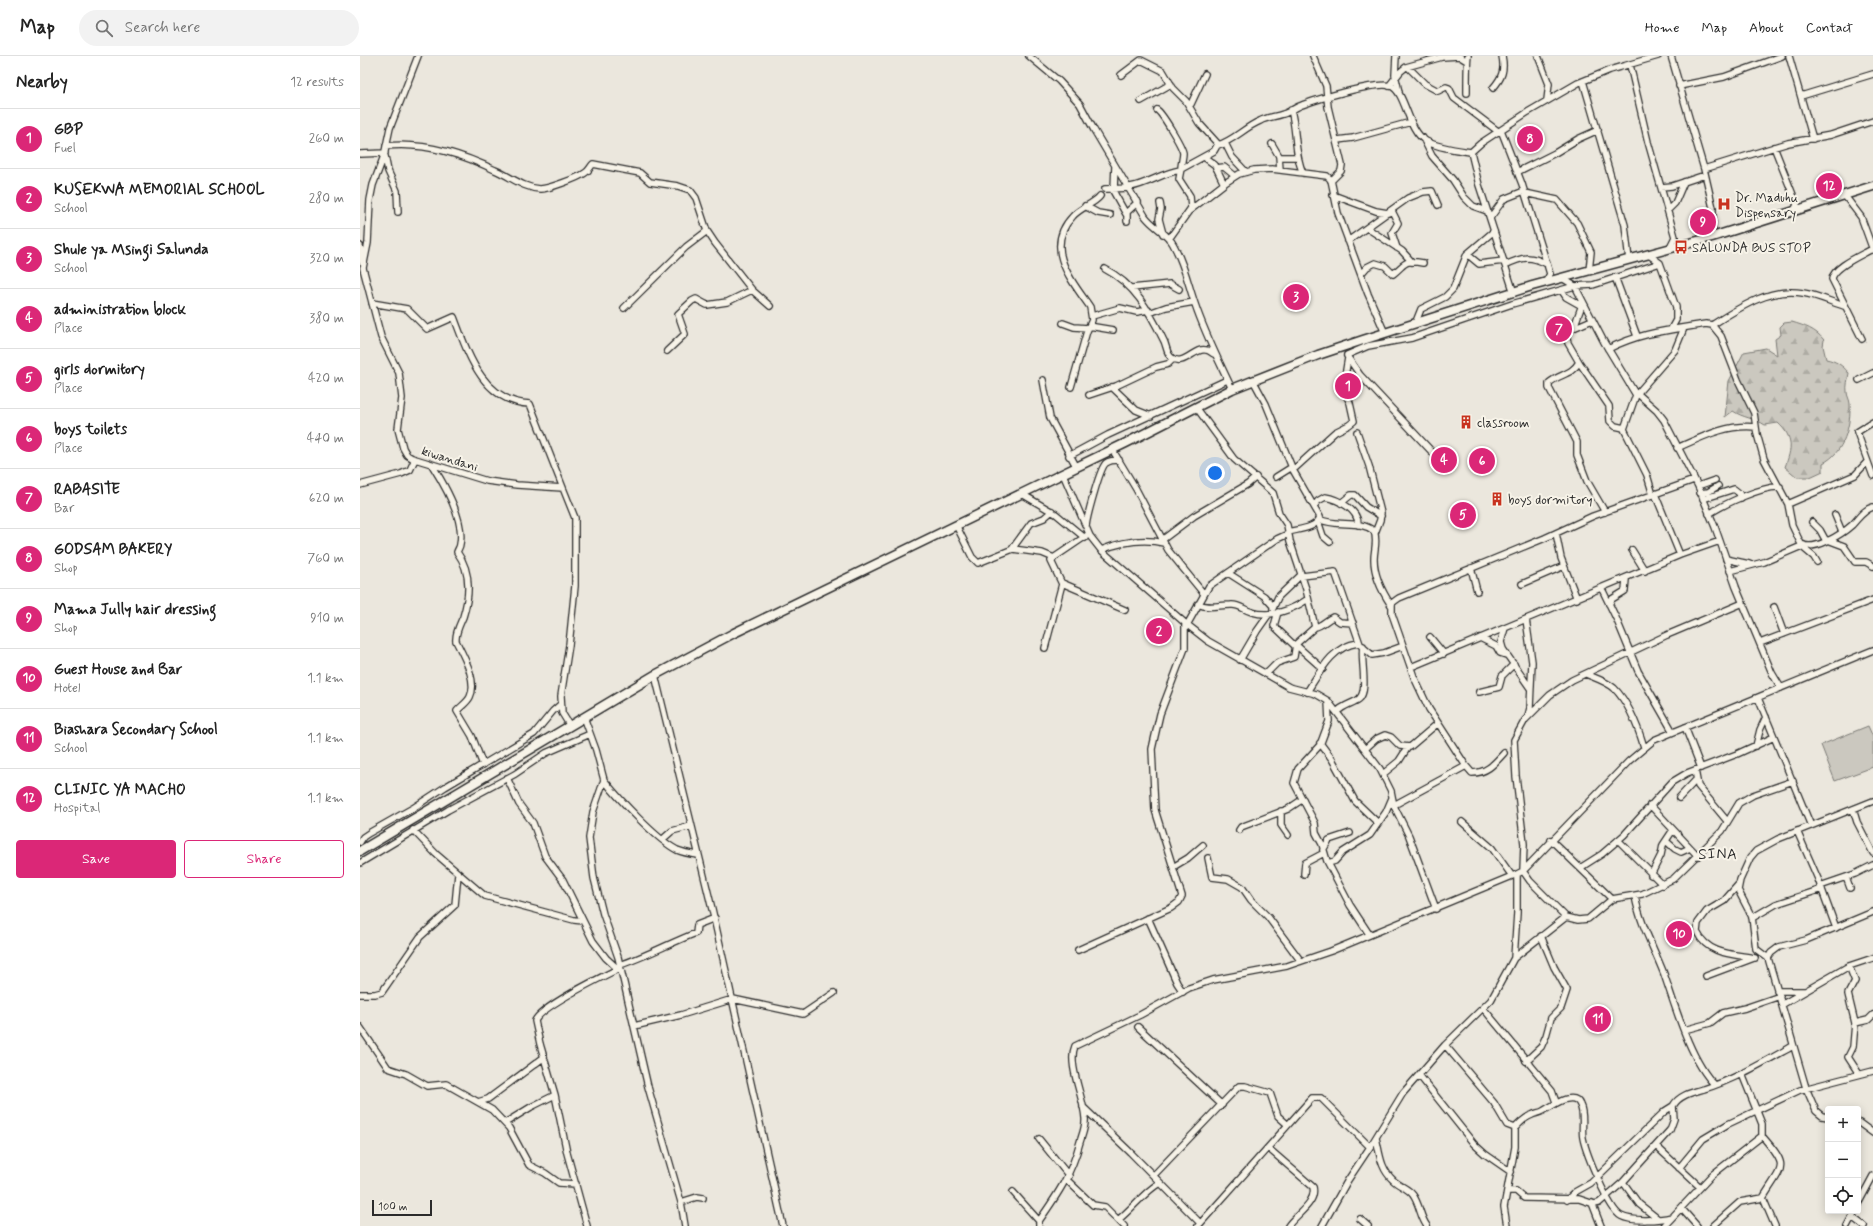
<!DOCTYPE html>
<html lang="en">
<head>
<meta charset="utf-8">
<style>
  body { margin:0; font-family:Mynerve,sans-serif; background:#f2f2f2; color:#222 }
  .controls { position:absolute; right:12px; bottom:12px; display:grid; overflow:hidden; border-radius:4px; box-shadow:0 2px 10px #0003 }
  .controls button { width:36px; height:36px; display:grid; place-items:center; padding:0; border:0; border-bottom:1px solid #e0e0e0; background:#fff; color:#222; font:20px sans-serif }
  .scale { position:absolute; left:12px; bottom:10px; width:60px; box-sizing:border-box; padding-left:4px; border:2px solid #2b2b2b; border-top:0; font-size:11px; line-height:14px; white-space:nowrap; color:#2b2b2b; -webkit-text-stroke:3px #f7f3e8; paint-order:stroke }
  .you { position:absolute; left:855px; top:417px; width:14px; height:14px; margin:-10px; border:3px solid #fff; border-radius:50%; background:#1a73e8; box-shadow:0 0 0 6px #1a73e833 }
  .badge { display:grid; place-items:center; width:26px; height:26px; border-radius:50%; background:#db2777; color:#fff; font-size:13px; font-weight:700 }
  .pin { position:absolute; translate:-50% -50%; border:2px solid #fff; box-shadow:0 1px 4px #0006 }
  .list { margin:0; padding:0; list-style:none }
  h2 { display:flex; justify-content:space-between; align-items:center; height:52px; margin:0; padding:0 16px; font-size:17px }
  h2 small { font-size:13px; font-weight:400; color:#767676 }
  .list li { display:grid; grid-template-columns:26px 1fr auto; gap:12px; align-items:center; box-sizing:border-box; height:60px; padding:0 16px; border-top:1px solid #e0e0e0 }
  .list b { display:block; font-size:15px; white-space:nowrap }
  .list p { margin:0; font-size:13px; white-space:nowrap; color:#767676 }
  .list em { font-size:13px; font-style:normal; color:#767676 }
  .actions { display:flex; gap:8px; padding:12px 16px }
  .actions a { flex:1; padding:9px 0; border:1px solid #db2777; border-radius:4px; text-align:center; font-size:14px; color:#db2777 }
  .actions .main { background:#db2777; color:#fff }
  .icon { flex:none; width:22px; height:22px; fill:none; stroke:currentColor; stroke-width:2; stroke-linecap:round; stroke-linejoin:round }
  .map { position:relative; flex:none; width:1513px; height:1170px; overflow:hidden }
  header { display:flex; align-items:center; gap:24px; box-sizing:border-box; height:56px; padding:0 20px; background:#fff; border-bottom:1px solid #e0e0e0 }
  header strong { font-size:19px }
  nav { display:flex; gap:22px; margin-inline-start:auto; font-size:14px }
  .search { width:280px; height:36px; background:#f2f2f2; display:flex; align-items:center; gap:10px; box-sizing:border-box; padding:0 14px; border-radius:22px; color:#767676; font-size:15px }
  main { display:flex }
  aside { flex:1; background:#fff }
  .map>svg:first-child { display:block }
  .forest { fill:url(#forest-firs); stroke:#7b7a75 }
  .garden { fill:#cbc8bf; stroke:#7b7a75 }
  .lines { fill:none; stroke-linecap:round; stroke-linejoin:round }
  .minor-casing { stroke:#2b2b2b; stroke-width:8 }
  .highway-casing { stroke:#2b2b2b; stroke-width:11 }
  .minor { stroke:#f7f3e8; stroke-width:5.5 }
  .highway { stroke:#f7f3e8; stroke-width:8 }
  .labels { text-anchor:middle; stroke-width:4; stroke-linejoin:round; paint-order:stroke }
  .poi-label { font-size:13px; fill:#2b2b2b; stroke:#f7f3e8; text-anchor:start }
  .street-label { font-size:13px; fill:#2b2b2b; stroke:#f7f3e8 }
  .quarter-label { font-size:15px; letter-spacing:1px; fill:#2b2b2b; stroke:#f7f3e8 }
</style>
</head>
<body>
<header>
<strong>Map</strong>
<div class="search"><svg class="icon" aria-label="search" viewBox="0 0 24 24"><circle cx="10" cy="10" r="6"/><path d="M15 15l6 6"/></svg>Search here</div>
<nav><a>Home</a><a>Map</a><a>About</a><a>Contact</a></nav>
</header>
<main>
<aside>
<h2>Nearby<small>12 results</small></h2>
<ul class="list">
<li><span class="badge">1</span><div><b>GBP</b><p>Fuel</p></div><em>260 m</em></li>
<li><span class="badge">2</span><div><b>KUSEKWA MEMORIAL SCHOOL</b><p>School</p></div><em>280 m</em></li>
<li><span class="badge">3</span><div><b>Shule ya Msingi Salunda</b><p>School</p></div><em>320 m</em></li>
<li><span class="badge">4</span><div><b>administration block</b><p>Place</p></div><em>380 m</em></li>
<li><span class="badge">5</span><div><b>girls dormitory</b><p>Place</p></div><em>420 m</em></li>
<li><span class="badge">6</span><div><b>boys toilets</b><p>Place</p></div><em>440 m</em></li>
<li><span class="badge">7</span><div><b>RABASITE</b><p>Bar</p></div><em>620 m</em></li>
<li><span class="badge">8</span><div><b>GODSAM BAKERY</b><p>Shop</p></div><em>760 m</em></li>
<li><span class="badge">9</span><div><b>Mama Jully hair dressing</b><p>Shop</p></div><em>910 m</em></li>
<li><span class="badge">10</span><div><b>Guest House and Bar</b><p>Hotel</p></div><em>1.1 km</em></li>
<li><span class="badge">11</span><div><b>Biashara Secondary School</b><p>School</p></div><em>1.1 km</em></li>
<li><span class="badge">12</span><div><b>CLINIC YA MACHO</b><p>Hospital</p></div><em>1.1 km</em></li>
</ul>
<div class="actions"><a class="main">Save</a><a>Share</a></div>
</aside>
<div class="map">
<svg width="1513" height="1170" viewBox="0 0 1513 1170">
  <defs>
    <pattern id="forest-firs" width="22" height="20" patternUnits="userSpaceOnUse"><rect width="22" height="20" fill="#cbc8bf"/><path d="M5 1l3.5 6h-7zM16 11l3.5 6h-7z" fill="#aeaca4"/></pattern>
  </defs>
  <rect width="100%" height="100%" fill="#ebe7dd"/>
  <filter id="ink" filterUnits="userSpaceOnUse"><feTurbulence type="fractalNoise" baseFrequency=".025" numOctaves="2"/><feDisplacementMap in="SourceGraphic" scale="8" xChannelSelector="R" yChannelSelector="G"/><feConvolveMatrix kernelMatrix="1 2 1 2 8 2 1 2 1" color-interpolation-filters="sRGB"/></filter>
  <g filter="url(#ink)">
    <path class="forest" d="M1432,266C1445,270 1455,273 1464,284L1463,290L1466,303C1476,305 1482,309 1489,317C1488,323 1486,330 1487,336C1487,340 1490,344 1490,348C1491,369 1484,397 1463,407V415L1450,421H1437L1425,411C1432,392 1434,382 1418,367L1405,369C1395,362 1383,362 1373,355L1365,361L1369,325L1384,296L1406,292L1417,299L1415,283L1421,279L1420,271L1424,267Z"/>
    <path class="garden" d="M1508,670L1513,681V711L1475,725L1461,689Z"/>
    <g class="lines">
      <g class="minor-casing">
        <path id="minor" d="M58,0L30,72L24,100L13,129L10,144L8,187L3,212L21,281L39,317L42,342L38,373L43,392L47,399L52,402L127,425L157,429L203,432L215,462V530L209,589L201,640L202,657L210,670
          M669,0L699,25L720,48L734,74L785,160C793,171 808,178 813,188C824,207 828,228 835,248C845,278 859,305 872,333
          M953,0L966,30L968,51L982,109L981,115L971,125
          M1036,0L1035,19L1039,36
          M1178,0L1189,28L1187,44
          M1311,0L1344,113L1353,152L1352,181
          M1429,0L1453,83
          M1270,9L1288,86L1315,181L1310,191
          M1048,11L1065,28L1078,35L1086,31L1089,32L1094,42L1139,76
          M761,19L781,4L803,15L813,32L826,45L839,67L858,88L854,95L821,113L819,123L830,140L831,152L809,183
          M1223,25L1265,169L1269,204
          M1029,30L1040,16L1046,11L1082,1L1099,0L1107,5
          M1319,30L1364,21L1422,0
          M1133,32C1142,22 1145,14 1142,0
          M1107,37C1107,31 1107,4 1108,0
          M1441,40L1513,18
          M781,45L811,28
          M831,48L845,18
          M797,54C802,57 822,90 823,97C823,102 821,107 821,113
          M931,54C937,75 934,98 943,117
          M1141,74L1162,128L1187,208L1190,218L1185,227
          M1063,82L1072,100L1093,124L1104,141L1113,150L1127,155
          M977,84L993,82L1051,66
          M865,87L872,101L886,116
          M912,88L919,100L920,114
          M858,89C873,85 885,71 900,65C907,61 915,61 923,58C930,56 936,51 942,49C958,43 1017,25 1031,30C1046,36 1047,74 1066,85C1079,92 1097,94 1111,96
          M26,90C63,86 102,98 135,114C150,120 163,132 180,133C188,133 218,122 225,117C229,115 230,111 233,108L280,117L290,126L318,130L330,134L336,142L347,175L355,187L392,234L410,250
          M1414,91L1437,149L1433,156
          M0,98L25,97
          M25,100L28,115L37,135L38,156
          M844,101L855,109L864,128
          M919,101H938
          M856,112L864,111L875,120
          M1344,113L1428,87L1471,79L1513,65
          M1157,116L1195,97L1218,83L1238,74
          M770,131C788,128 802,117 820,114
          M1301,131L1312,130L1345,119
          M745,133L770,132
          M752,133L766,158
          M754,133L755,110
          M1165,137L1197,144L1217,167L1231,196L1229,215
          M973,139L1016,155L1028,157
          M1485,140L1501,161L1513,194
          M800,147L801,153L799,163L803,178
          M725,150L738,157L750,159
          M1308,154L1315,147L1324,126
          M829,155L865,127L879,118L894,114L912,113L967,120L971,124L978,157L1008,238L1025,277
          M1032,155L1038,167L1032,177L1037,192
          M1130,162L1144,143L1164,135
          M767,165V156L778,146
          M1007,172L1042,195L1052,206
          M988,185L1048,142L1063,136L1072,135L1078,149
          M0,190L2,207
          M1107,198L1119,208L1144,205
          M1289,199L1300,207L1316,251V264L1311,273
          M1145,209C1163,201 1169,199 1187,208
          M745,213C774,228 789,254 803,283C807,289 806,298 812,302C823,311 835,291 846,294C849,294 852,297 854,298
          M1001,218L1007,211L1015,207L1025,210L1033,218C1046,208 1043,203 1063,207
          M1255,221L1277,280
          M1202,222L1215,230L1244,286L1276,339
          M772,232L810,228L819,233
          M1202,235L1206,241L1222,250
          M1154,237L1119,129L1111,96L1121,87L1168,56L1218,27L1250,14L1298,0
          M12,247L47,253L67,273L94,261C108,298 123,346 170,348L203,432
          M264,252L326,191L347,175
          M789,257L806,251L834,246
          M732,260L760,252L777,256L788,254
          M1232,264L1211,273L1206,277L1208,287L1219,306C1212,319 1199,318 1189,327V332L1217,386V399L1227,425L1245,456
          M703,267L714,271L728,272
          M1055,268L1061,253L1085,241L1093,233L1107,198L1134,175
          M1352,269C1379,252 1409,231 1443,237C1457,239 1471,246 1484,250
          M729,270L753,274
          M1214,271L1223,246
          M1502,283L1472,223C1473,211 1502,199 1512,193
          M1248,293C1281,276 1311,274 1346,268L1352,269L1361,280L1378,324L1394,357L1397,378L1404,403L1428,448L1432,469L1441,488C1454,496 1482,478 1492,469C1498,463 1504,453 1513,451
          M307,295L325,278L318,258L332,245L336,243L347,249L367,246L392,234
          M987,299L1008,290L1052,282L1152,248L1215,230L1233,229L1300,207
          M987,300L1000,319L1074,398
          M1219,306L1249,350L1250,365L1255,370L1264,372
          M683,324L690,362L716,410
          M893,324L906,348L933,414L960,461C956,473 938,473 928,476
          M1499,324L1513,317
          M711,331L727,275L732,264L730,251C711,224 683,191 713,160C721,151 734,148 740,140
          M752,331L776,354L791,360
          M1277,337L1297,355L1304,364L1338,430L1355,471L1376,531L1412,617L1421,632
          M729,339L756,330L796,311L808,308L813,303
          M836,351L874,403L913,437L919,457L927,469L930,485L946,533L955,571L936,588L934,601L917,607L906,618
          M1513,366L1497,376L1513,420
          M997,376L1009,410L1021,457L1020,464L1015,477
          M1317,392C1344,380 1367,368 1396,371
          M752,393L776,433L808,494L844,538
          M709,400L748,379L867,324
          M72,409C84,428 105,465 100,488C100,491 98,493 97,496C111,515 110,539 103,561C100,568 95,577 96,585C103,599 118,625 110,641C107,647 101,650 97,655L112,680L123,709
          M933,414L975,376L989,369L994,365L990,347L983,332L988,302
          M703,418L730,480L741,494L825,567L848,585L929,631L956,638L968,645L1020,713L1031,735L1034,750L1049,780L1076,853
          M916,421L932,411
          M0,429L41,418L50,414L55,403
          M1338,430L1355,424
          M1340,437L1348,436L1358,430
          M662,438L696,458L725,482
          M1295,438L1320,499
          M1293,439L1287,419L1264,373L1276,339L1315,294L1324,272
          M1343,443L1374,433L1379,437L1381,442
          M981,447L991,439H995L1006,451L1021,460
          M1428,448L1495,419L1507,406
          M954,450L958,445L965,441C978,443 999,454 998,469
          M1349,458C1364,448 1402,430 1420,431
          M1475,459L1482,476
          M959,463C977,472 999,463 1014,475C1018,485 1014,493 1014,503C1014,519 1023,537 1031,549
          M958,465L963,480L970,486
          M1452,466L1460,474L1466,485
          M596,469L612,501L618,507L653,493L682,497L694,502
          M726,470C727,461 740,411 746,407C750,404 755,404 759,404
          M1196,477L1201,502L1217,543
          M802,484L834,460L888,428L896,421
          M1468,484L1484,490L1495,506H1506L1513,510
          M1441,490L1454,501L1457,506
          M652,493L671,467L684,462L692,455
          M741,494C761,486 783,482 804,487
          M1272,494L1285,515
          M1366,503L1389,508
          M1111,512L1117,535
          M1370,515L1404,506L1444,489
          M868,517L904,540L913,550
          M942,520L975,516L1000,588
          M702,527L765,554
          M1162,528L1204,510
          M1242,533L1256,562L1278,615L1313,676
          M1383,547L1307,579L1212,624L1190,639L1165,664L1154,684L1156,720L1164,788L1163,815L1170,825L1206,861L1218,864L1228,863L1252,843L1282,838L1313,823L1362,775L1379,747L1393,739L1433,725
          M838,548C849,553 859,549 871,549C879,548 884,554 892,556C911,562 932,554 948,543
          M1249,548L1252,543L1265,535L1266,523
          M1414,551L1424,578
          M913,552L918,541L941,519
          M918,556L914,570L935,590
          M1166,563L1172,606L1170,652L1168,660
          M827,569L849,530L917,483L928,478
          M955,571C962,570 966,564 973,561L980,566L993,567
          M1145,572L1141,586L1143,593L1170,632
          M1070,581L1084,598
          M1120,582L1136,590L1140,597L1146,599
          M1400,587L1513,544
          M936,589L963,613
          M685,592L702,528L691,505L695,501L729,478
          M880,604L897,575L909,558
          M1051,611L1320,499L1360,485
          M1226,618C1235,622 1246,625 1254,632C1269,647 1278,671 1284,691
          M295,619L352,853L423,1170
          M947,636C960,616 972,590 998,587L1012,599L1024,597L1043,590
          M1119,636L1139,631L1142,620L1154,608
          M1398,642L1451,770
          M968,645L969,665L960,689L938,713L934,727L955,767L956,777L962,788L967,805L990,849L1009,878
          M977,656C983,649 992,648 999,643C1009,635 1000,603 1003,590
          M224,661L236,694L244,724L233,756L229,782L234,822L243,858L258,901L288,1031L321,1146L325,1170
          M1325,671L1341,712
          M960,687L972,703L995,745L1018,767
          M1396,690L1400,674L1406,661
          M1005,693L1016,683L1025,679L1031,681L1040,690L1050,691L1077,668
          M1144,697C1134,708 1127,717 1112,717L1106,710L1069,653L1054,621L1032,558V547L1039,542L1185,482L1233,460L1334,424
          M1335,714L1338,730L1367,765
          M1023,718L1039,705L1048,691
          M147,722L159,748L173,767L185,800L203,824L233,885L246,902L258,913
          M244,724C259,743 296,783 317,794C324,797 331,798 338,799
          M1319,742L1335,725
          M1034,749L1106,710
          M1290,749L1338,800
          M1493,753L1497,766L1513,797
          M921,755V769L928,779
          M1102,766L1132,792L1152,820
          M53,774L76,798L125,840L214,864L223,865
          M879,774L881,771L928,753L943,743
          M1437,775L1458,823L1476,872
          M303,783L312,775L331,770
          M1191,784L1252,843
          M1258,784L1303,829
          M1306,785L1315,793L1321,796L1330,792
          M0,786L3,781L9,777L53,752L85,731L174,678L193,655L201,648
          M963,794L969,784L990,777
          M848,802L852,821L868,823L882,831L891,844L908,861L940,904
          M0,807L88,754L155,718L186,697L230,678
          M968,807L975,805L983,796L1010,779L1026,756L1032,742
          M813,811L828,802L843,789
          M1220,812L1242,798L1264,779L1312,726L1327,717L1377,698L1414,681
          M944,818L945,807L964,797
          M1291,819L1301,799L1303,789L1313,774
          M1486,821L1490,832
          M1378,829L1364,845L1347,855L1338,867L1337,876C1348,899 1373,898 1395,902
          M1460,830L1495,818L1513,809
          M1275,840C1280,868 1294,892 1304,918C1315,950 1331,1006 1355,1029
          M788,862L817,927L823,936
          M1392,862L1416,848L1462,833
          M718,894L811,852L819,846L822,840L795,754L792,693L800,658L825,592V567
          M1154,902L1206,861
          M1408,902L1396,893L1392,861L1378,834L1380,824L1390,802L1396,795L1418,783L1513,745
          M260,909C287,900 310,887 336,877L337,869L355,862
          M1489,910L1495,925L1488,938L1495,967L1493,991L1488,1001L1499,1018
          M1346,920L1394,902
          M1417,935H1446
          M0,938H15L22,936L60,881L95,849L98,818
          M1423,948L1489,910L1513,902
          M1123,952L1192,1035L1196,1046
          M1495,967L1508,964L1513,959
          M274,970L321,959L373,943L443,958L474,937
          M0,971L28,1012L46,1018L67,1030L86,1028L132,1054L149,1072L169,1109L185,1117L199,1127L216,1128
          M778,971L862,1049
          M1324,974L1350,967L1363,957L1385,952L1420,940
          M1085,989L1134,1047L1147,1069L1155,1072
          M1166,1005L1181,991L1186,980L1191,962L1201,952L1207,934L1194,911L1181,880
          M1059,1019L1114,1088L1125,1098L1151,1116
          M118,1046L128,1043L183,1002
          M723,1051L770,1096L840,1167
          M1468,1061L1462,1060L1456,1055L1446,1032L1408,902L1411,897L1419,891L1446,884L1513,856
          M1498,1066L1513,1077
          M145,1067L171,1051L195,1039
          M1402,1080C1430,1112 1423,1109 1403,1142L1415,1170
          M1016,1082C1020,1098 1020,1112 1033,1124C1039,1130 1048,1132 1053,1139C1060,1149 1060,1161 1067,1170
          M679,1083L709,1120
          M1296,1090L1340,1131
          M908,1092L953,1131C957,1147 936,1158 928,1170
          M1319,1112L1343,1083L1368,1068L1440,1034L1513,1015
          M794,1119L879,1030H885L910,1037L918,1060L928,1069
          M707,1124L733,1149L745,1151L764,1170
          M1263,1126L1279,1148L1298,1163
          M1147,1135H1156L1164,1142L1219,1143L1234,1148L1239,1147L1263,1126L1310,1074L1314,1063L1313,1050C1319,1039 1333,1036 1344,1033C1376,1023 1404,1006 1433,990
          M653,1136L679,1165
          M1207,1144L1215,1136L1231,1127L1305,1055L1313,1050
          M321,1146L337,1141L343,1142
          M1232,1147L1241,1170
          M1498,1148L1513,1120
          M1321,1152L1337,1170
          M1492,1161L1504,1170
          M1000,1163L1008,1170
          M758,1164C771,1154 787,1133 800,1127
          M227,1170L207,1097L195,1039L180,988L175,965C181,950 244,920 260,912
          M679,1170V1165C698,1138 711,1119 720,1086C722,1079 726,1070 725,1062C724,1042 707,1008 715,990L780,959L829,932L853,924L927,910L971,895L1157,818L1163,815L1269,705L1294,684L1513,594
          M838,1170L952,1042H961L1010,1091
          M962,1170L988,1124L1010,1091L1043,1037L1085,989L1131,944L1154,902L1157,857V818
          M1147,1170L1144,1151L1155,1091V1072C1160,1067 1165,1061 1172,1059C1175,1057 1180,1057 1183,1055C1191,1051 1214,1033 1220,1049C1225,1059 1221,1072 1223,1082C1226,1097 1249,1154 1261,1160C1272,1166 1299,1164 1312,1161
          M1304,1170L1352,1119L1402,1080V1068L1382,1018
          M1353,1170L1380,1146L1403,1142
          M1487,1170L1495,1155"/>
      </g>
      <g class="highway-casing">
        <path id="highway" d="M0,795L295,619L374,577L766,387L872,333L958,299L1003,284L1172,230L1352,181L1513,130"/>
      </g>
      <use href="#minor" class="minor"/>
      <use href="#highway" class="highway"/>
    </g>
  </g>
  <defs>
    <g id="hospital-bare" transform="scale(1.08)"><path d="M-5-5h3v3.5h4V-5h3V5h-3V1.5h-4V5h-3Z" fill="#c8321e" stroke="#f7f3e8" stroke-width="2.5" paint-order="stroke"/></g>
    <g id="bus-bare" transform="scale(1.08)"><path d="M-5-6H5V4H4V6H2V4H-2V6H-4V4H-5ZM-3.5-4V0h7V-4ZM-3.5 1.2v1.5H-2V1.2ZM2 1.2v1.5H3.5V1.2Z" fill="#c8321e" stroke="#f7f3e8" stroke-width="2.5" paint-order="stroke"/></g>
    <g id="building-bare" transform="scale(1.08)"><path d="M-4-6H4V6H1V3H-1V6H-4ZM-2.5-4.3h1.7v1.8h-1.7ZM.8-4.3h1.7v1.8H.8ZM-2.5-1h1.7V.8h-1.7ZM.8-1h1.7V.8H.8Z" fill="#c8321e" stroke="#f7f3e8" stroke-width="2.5" paint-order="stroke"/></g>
  </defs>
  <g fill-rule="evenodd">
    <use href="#hospital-bare" x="1364" y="148"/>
    <use href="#bus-bare" x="1321" y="191"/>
    <use href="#building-bare" x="1106" y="366"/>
    <use href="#building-bare" x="1137" y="443"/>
  </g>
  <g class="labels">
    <g class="poi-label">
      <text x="1375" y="146">Dr. Maduhu<tspan x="1375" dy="15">Dispensary</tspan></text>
      <text x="1332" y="196">SALUNDA BUS STOP</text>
      <text x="1117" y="371">classroom</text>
      <text x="1148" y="448">boys dormitory</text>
    </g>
    <g class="street-label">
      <text transform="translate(90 402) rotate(17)" y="5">kiwandani</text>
    </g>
    <g class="quarter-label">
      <text x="1358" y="803">SINA</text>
    </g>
  </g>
</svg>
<div class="controls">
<button>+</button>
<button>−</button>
<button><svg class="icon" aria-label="locate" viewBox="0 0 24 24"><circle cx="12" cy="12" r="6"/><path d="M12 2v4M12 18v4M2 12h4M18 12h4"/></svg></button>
</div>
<div class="scale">100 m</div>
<div class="you"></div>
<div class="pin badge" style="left:988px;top:330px">1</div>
<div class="pin badge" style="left:799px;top:575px">2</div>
<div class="pin badge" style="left:936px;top:241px">3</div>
<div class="pin badge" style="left:1084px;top:404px">4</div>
<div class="pin badge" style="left:1103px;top:459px">5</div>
<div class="pin badge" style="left:1122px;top:405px">6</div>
<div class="pin badge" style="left:1199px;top:273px">7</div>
<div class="pin badge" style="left:1170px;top:83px">8</div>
<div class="pin badge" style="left:1343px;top:166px">9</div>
<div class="pin badge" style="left:1319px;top:878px">10</div>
<div class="pin badge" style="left:1238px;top:963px">11</div>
<div class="pin badge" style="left:1469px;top:130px">12</div>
</div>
</main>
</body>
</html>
